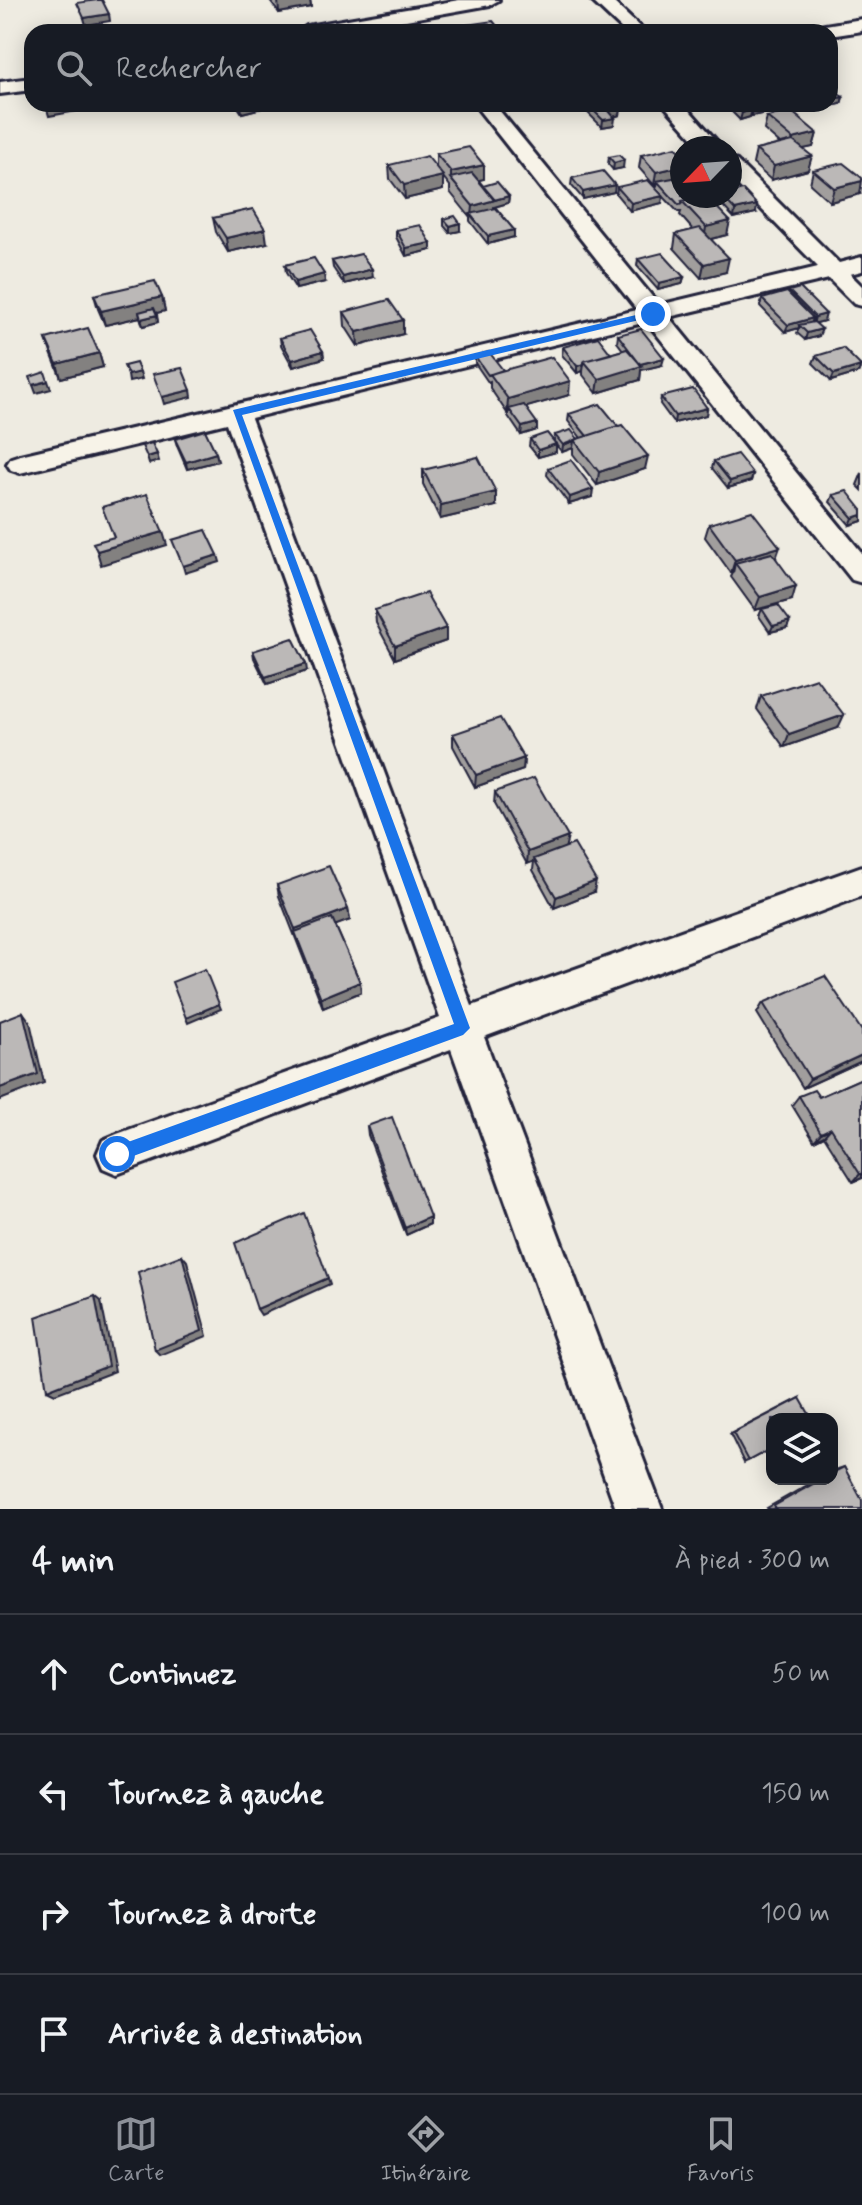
<!DOCTYPE html>
<html lang="fr">
<head>
<meta charset="utf-8">
<style>
  body { margin:0; font-family:Mynerve,sans-serif; background:#242831; color:#f1f3f6 }
  .controls { position:absolute; right:24px; bottom:24px; display:grid; overflow:hidden; border-radius:16px; box-shadow:0 4px 20px #0003 }
  .controls button { width:72px; height:72px; display:grid; place-items:center; padding:0; border:0; border-bottom:2px solid #363941; background:#171b24; color:#f1f3f6; font:40px sans-serif }
  .compass { position:absolute; left:670px; top:136px; width:72px; height:72px; border-radius:50%; background:#171b24; box-shadow:0 4px 20px #0003; rotate:245deg }
  .stop { position:absolute; width:24px; height:24px; margin:-18px; border:6px solid #1a73e8; border-radius:50%; background:#fff }
  .stop.end { background:#1a73e8; border-color:#fff; box-shadow:0 2px 8px #0008 }
  .list { margin:0; padding:0; list-style:none }
  h2 { display:flex; justify-content:space-between; align-items:center; height:104px; margin:0; padding:0 32px; font-size:34px }
  h2 small { font-size:26px; font-weight:400; color:#9ea1a6 }
  .list li { display:grid; grid-template-columns:52px 1fr auto; gap:24px; align-items:center; box-sizing:border-box; height:120px; padding:0 32px; border-top:2px solid #363941 }
  .list b { display:block; font-size:30px; white-space:nowrap }
  .list em { font-size:26px; font-style:normal; color:#9ea1a6 }
  .icon { flex:none; width:44px; height:44px; fill:none; stroke:currentColor; stroke-width:2; stroke-linecap:round; stroke-linejoin:round }
  .map { position:relative; flex:none; width:862px; height:1509px; overflow:hidden }
  .search { position:absolute; background:#171b24; box-shadow:0 4px 20px #0003; left:24px; right:24px; top:24px; height:88px; display:flex; align-items:center; gap:20px; box-sizing:border-box; padding:0 28px; border-radius:24px; color:#9ea1a6; font-size:30px }
  .sheet { height:584px; background:#171b24 }
  nav { display:flex; justify-content:space-around; align-items:center; box-sizing:border-box; height:112px; border-top:2px solid #363941; background:#171b24; font-size:22px; color:#9ea1a6 }
  nav a { display:grid; justify-items:center; gap:4px }
  nav .on { color:#8c9099 }
  .map>svg:first-child { display:block }
  .lines { fill:none; stroke-linecap:round; stroke-linejoin:round }
  .minor-casing { stroke:#22223b; stroke-width:6 }
  .minor { fill:#f7f3e8; fill-rule:evenodd }
  .wall { fill:#a19e9d; stroke:#22223b; stroke-width:2 }
  .shaded-wall { fill:#838180; stroke:#22223b; stroke-width:2 }
  .building { fill:#bbb8b7; stroke:#22223b; stroke-width:2 }
  .route { fill:#1a73e8 }
</style>
</head>
<body>
<div class="map">
<svg width="862" height="1509" viewBox="0 0 862 1509">
  <rect width="100%" height="100%" fill="#eeebe1"/>
  <filter id="ink" filterUnits="userSpaceOnUse"><feTurbulence type="fractalNoise" baseFrequency=".0125" numOctaves="2"/><feDisplacementMap in="SourceGraphic" scale="16" xChannelSelector="R" yChannelSelector="G"/><feConvolveMatrix kernelMatrix="1 2 1 2 8 2 1 2 1" color-interpolation-filters="sRGB"/></filter>
  <g filter="url(#ink)">
    <g class="lines">
      <g class="minor-casing">
        <path id="minor" d="M459,0H499L490,5L339,32H298L307,26Z
          M591,0H611L645,32H625Z
          M862,19V31L830,36V32H810L819,26Z
          M32,78V90L0,94V82Z
          M474,104H494L659,305L818,267L730,177V159L737,161L839,263L862,257V271L850,274L862,286V306L854,304L829,279L669,317L862,553V583L852,580L647,322L251,418L472,1006L862,866V896L484,1037L662,1509H616L451,1049L117,1174L103,1168L97,1154L103,1140L117,1134L440,1018L227,423L20,473L11,470L7,464L11,458L20,455L637,310Z
          M663,104H684L723,148H702Z"/>
      </g>
      <use href="#minor" class="minor"/>
    </g>
    <path class="wall" d="M269,0H310L311,7L279,13Z
      M843,97L841,104L821,108L818,106V108L809,110L802,104H830Z
      M236,104H262V108L242,113Z
      M586,104H616L621,108L620,115L614,117V125L602,127L585,110Z
      M730,104H777L775,111L752,116L751,115L750,117L740,120L729,109Z
      M767,117L817,133L813,147L803,149L808,170L771,180L753,164L756,150L780,144L764,130Z
      M436,154L484,165V179L478,180L483,186L509,196L508,203L494,207V208L514,230V237L488,244L470,221V217L450,192V186L443,177V190L405,199L390,179L389,165L436,167Z
      M682,154L681,179L727,235L710,239L726,272L701,278L674,248L676,234L693,230L680,215L681,212H678L663,196L662,203L630,211L616,194L617,187L656,188L657,185H654L639,168L641,155Z
      M609,157L623,168L613,170L608,164Z
      M813,170L860,194L830,202L810,184Z
      M572,178L614,192L583,199L571,185Z
      M721,196L756,213L734,218L720,203Z
      M213,218L267,243L228,252L216,232Z
      M444,219L460,231L450,233L444,226Z
      M396,230L431,250L406,256L396,237Z
      M638,259L684,277L682,284L658,290L637,266Z
      M332,261L373,277L344,284L333,268Z
      M285,265L325,282L296,289L286,273Z
      M789,291L824,321L816,323L819,336L805,340L797,333L799,328L785,332L760,306L762,299L789,293Z
      M94,295L162,297L165,311L156,313L158,322L143,326L140,317L105,325L98,309Z
      M344,312L403,334L358,346L345,326Z
      M618,335L662,365L641,370L640,380L597,393L583,375V371L577,373L562,355L563,347L611,354L623,350L617,342Z
      M280,338L323,351L324,358L293,367L281,345Z
      M46,339L99,353L103,367L61,378L51,353Z
      M475,356L503,370L569,395L526,407L537,430L521,435L508,416V412L507,413L490,388V381L488,382L475,363Z
      M816,356L861,366L858,373L831,381L813,363Z
      M661,397L707,408L706,415L674,423L660,404Z
      M569,414L645,469L597,485L573,454V448L562,452L556,445V452L538,457L529,446L530,439L554,442L555,435L578,439L581,438L568,421Z
      M175,439L216,453L218,461L187,469L177,446Z
      M714,461L753,474L751,481L728,488L712,468Z
      M548,468L592,497L569,504L547,475Z
      M423,470L496,506L440,519L423,484Z
      M862,473V490L857,485Z
      M833,495L862,510V521L850,525L830,502Z
      M709,524L776,558L792,600L755,610L731,577L733,573H731L705,537Z
      M762,609L787,628L770,632L759,616Z
      M375,610L446,628V641L395,659L376,623Z
      M253,651L307,671L267,684L254,658Z
      M761,696L838,728L784,747L757,709Z
      M453,734L524,758L523,770L475,787L453,746Z
      M495,792L566,847L594,892L554,908L533,870L534,861L527,864L494,804Z
      M277,885L348,909L350,920L335,925L360,982L361,992L323,1008L279,896Z
      M763,1003L862,1031V1061L803,1088L757,1013Z
      M862,1078V1178L853,1182L824,1136L814,1141L792,1105L799,1096L819,1097Z
      M367,1126L430,1217V1224L406,1235L368,1135Z
      M800,1398L772,1448L744,1463L730,1434Z
      M844,1467L862,1509H768L767,1508L818,1479H832V1471Z"/>
    <path class="shaded-wall" d="M278,0H310L311,7L279,13Z
      M109,14L110,21L86,25L84,18Z
      M843,97L841,104L821,108L822,104H830V99Z
      M75,104L77,111L49,116L47,109Z
      M250,104H262V108L242,113L241,106Z
      M777,104L775,111L752,116L753,109Z
      M811,104H819L818,108L809,110Z
      M621,108L620,115L608,118L609,111Z
      M752,110L750,117L740,120L742,113Z
      M615,118L614,125L602,127L603,120Z
      M817,133L813,147L789,152L793,139Z
      M812,156L808,170L771,180L774,166Z
      M624,160L623,168L613,170L614,163Z
      M484,165V179L456,185L451,179V172Z
      M682,166V179L660,184L657,181V185H654L656,172Z
      M443,176V190L405,199L404,185Z
      M862,181L860,194L830,202L834,188Z
      M615,185L614,192L583,199V192Z
      M509,196L508,203L494,207V214L472,216L473,206Z
      M663,196L662,203L630,211L631,203Z
      M757,205L756,213L734,218L735,210Z
      M730,221L727,235L704,241L706,227Z
      M460,223V231L450,233V226Z
      M265,229L267,243L228,252L226,238Z
      M514,230V237L488,244V236Z
      M431,243V250L406,256V248Z
      M729,258L726,272L701,278L704,264Z
      M372,269L373,277L344,284L343,277Z
      M324,274L325,282L296,289L295,282Z
      M684,277L682,284L658,290L659,283Z
      M162,297L165,311L140,317L139,312L140,317L105,325L101,311Z
      M826,314L824,321L813,324L815,317Z
      M157,315L158,322L143,326L141,319Z
      M813,318L811,325H799V328L785,332L788,325Z
      M403,320V334L358,346L357,332Z
      M822,329L819,336L805,340L807,333Z
      M323,351L324,358L293,367L292,360Z
      M99,353L103,367L61,378L57,364Z
      M664,358L662,365L641,370L640,380L597,393L599,379L640,364Z
      M584,364L583,371L577,373V366Z
      M861,366L858,373L831,381L834,374Z
      M140,372L142,379L129,382L128,375Z
      M48,381L51,389L36,393L33,385Z
      M570,381L569,395L510,412L509,409L508,412L507,413L508,399Z
      M191,390L192,397L164,404L162,397Z
      M707,408L706,415L674,423L675,416Z
      M537,423V430L521,435L522,427Z
      M574,441L573,448L562,452L563,445Z
      M556,444V452L538,457V450Z
      M216,453L218,461L187,469L186,462Z
      M157,454L159,461L149,464L147,457Z
      M648,456L645,469L597,485L599,472Z
      M753,474L751,481L728,488L730,481Z
      M593,489L592,497L569,504L570,497Z
      M496,492V506L440,519L441,505Z
      M862,515V521L850,525L853,518Z
      M163,532L167,545L101,565L97,551Z
      M780,547L775,561L735,563L733,573H731L735,560Z
      M218,555L220,562L185,573L183,566Z
      M796,586L792,600L755,610L760,597Z
      M790,621L787,628L770,632L773,626Z
      M446,628V641L395,659V646Z
      M306,664L307,671L267,684L265,677Z
      M844,715L838,728L784,747L789,734Z
      M524,758L523,770L475,787L476,775Z
      M568,837L565,849L527,864L528,852Z
      M596,881L594,892L554,908L556,897Z
      M348,909L350,920L297,940L295,929Z
      M360,982L361,992L323,1008L321,998Z
      M219,1004L221,1009L188,1023L186,1018Z
      M23,1012L30,1022L44,1083L0,1100V1088Z
      M862,1055V1061L803,1088L810,1079Z
      M831,1128L824,1136L814,1141L821,1133Z
      M860,1174H862V1178L853,1182Z
      M430,1217V1224L406,1235L405,1228Z
      M182,1255L187,1261L207,1336L160,1355L155,1350Z
      M328,1278L330,1284L261,1315L257,1309Z
      M95,1296L101,1301L115,1371L55,1394L47,1390Z"/>
    <path class="building" d="M97,0H102L109,14L84,18L77,3Z
      M493,21L502,32H463L459,26Z
      M830,86L843,97L830,99Z
      M44,104H73L47,109Z
      M587,104H616L621,108L609,111L615,118L603,120Z
      M732,104H744L752,110L742,113Z
      M747,104H775L753,109Z
      M791,111L817,133L793,139L767,117Z
      M793,141L812,156L774,166L756,150Z
      M469,147L484,165L451,172L436,154Z
      M676,147L682,154V166L656,172L641,155Z
      M619,155L624,160L614,163L609,157Z
      M427,156L443,176L404,185L389,165Z
      M843,163L862,178V181L834,188L813,170Z
      M603,171L615,185L583,192L572,178Z
      M472,173L495,200L473,206L450,178Z
      M678,177L682,180V196H697L698,197L682,201V204L679,205L657,181Z
      M648,180L663,196L631,203L617,187Z
      M497,182L509,196L494,200L483,186Z
      M743,190L757,205L735,210L722,196H730V193Z
      M706,196L730,221L706,227L682,201Z
      M496,208L514,230L488,236L470,214Z
      M253,209L265,229L226,238L213,218Z
      M455,216L460,223L450,226L444,219Z
      M420,225L431,243L406,248L396,230Z
      M700,228L729,258L704,264L676,234Z
      M662,253L684,277L659,283L638,259Z
      M361,254L372,269L343,277L332,261Z
      M314,258L324,274L295,282L285,265Z
      M155,281L162,297L101,311L94,295Z
      M800,288L826,314L815,317L789,291Z
      M787,292L813,318L788,325L762,299Z
      M389,300L403,320L357,332L344,312Z
      M154,308L157,315L141,319L139,312Z
      M814,322L822,329L807,333L799,325Z
      M88,328L99,353L57,364L46,339Z
      M641,329L664,358L640,364L618,335Z
      M310,330L323,351L292,360L280,338Z
      M598,337L611,354L584,361V364L577,366L563,347Z
      M843,348L861,366L834,374L816,356Z
      M627,349L642,366L599,379L584,361Z
      M489,352L503,370L488,375L475,356Z
      M552,357L570,381L508,399L490,374Z
      M136,363L140,372L128,375L124,366Z
      M182,368L191,390L162,397L153,374Z
      M45,372L48,381L33,385L30,377Z
      M693,389L707,408L675,416L661,397Z
      M600,404L618,426L587,436L569,414Z
      M524,405L537,423L522,427L509,409Z
      M622,425L648,456L599,472L574,440Z
      M205,430L216,453L186,462L175,439Z
      M571,430L578,439L563,445L555,435Z
      M547,433L556,444L538,450L530,439Z
      M152,443L157,454L147,457L142,446Z
      M737,454L753,474L730,481L714,461Z
      M478,457L496,492L441,505L423,470Z
      M571,460L593,489L570,497L548,468Z
      M847,491L862,510V515L853,518L833,495Z
      M147,494L163,532L97,551L93,543L114,537L102,507Z
      M752,511L780,547L735,560L709,524Z
      M206,530L218,555L183,566L172,540Z
      M772,553L796,586L760,597L735,563Z
      M426,593L446,628L395,646L375,610Z
      M778,605L790,621L773,626L762,609Z
      M293,638L306,664L265,677L253,651Z
      M816,678L844,715L789,734L761,696Z
      M500,718L524,758L476,775L453,734Z
      M534,778L568,837L528,852L495,792Z
      M574,844L596,881L556,897L534,859Z
      M329,866L348,909L295,929L277,885Z
      M332,918L360,982L321,998L295,932Z
      M205,969L219,1004L186,1018L172,982Z
      M825,976L862,1031V1055L810,1079L763,1003Z
      M23,1012L38,1074L0,1088V1021Z
      M862,1078V1174H860L831,1128L821,1133L799,1096L814,1090L819,1097Z
      M392,1117L430,1217L405,1228L367,1126Z
      M304,1213L328,1278L257,1309L235,1243Z
      M182,1255L202,1331L155,1350L138,1272Z
      M95,1296L108,1366L47,1390L36,1317Z
      M800,1398L812,1419H772V1448L748,1461L733,1433Z
      M844,1467L862,1500V1509H776L774,1506L822,1479H832V1473Z"/>
  </g>
  <path class="route" d="M653,311L656,316L242,415L470,1028L463,1035L117,1162L111,1160V1149L117,1146L454,1024L233,410Z"/>
</svg>
<div class="controls">
<button><svg class="icon" aria-label="layers" viewBox="0 0 24 24"><path d="M12 4l9 5-9 5-9-5zM3 14l9 5 9-5"/></svg></button>
</div>
<svg class="compass" viewBox="-18 -18 36 36"><path d="M0-13l5 13h-10z" fill="#e53935"/><path d="M0 13l5-13h-10z" fill="#9ea1a6"/></svg>
<div class="stop" style="left:117px;top:1154px"></div>
<div class="stop end" style="left:653px;top:314px"></div>
<div class="search"><svg class="icon" aria-label="search" viewBox="0 0 24 24"><circle cx="10" cy="10" r="6"/><path d="M15 15l6 6"/></svg>Rechercher</div>
</div>
<section class="sheet">
<h2>4 min<small>À pied · 300 m</small></h2>
<ul class="list">
<li><svg class="icon" aria-label="ahead" viewBox="0 0 24 24"><path d="M12 20V5M6 11l6-6 6 6"/></svg><div><b>Continuez</b></div><em>50 m</em></li>
<li><svg class="icon" aria-label="left" viewBox="0 0 24 24"><path d="M17 20v-9H6M10 6l-5 5 5 5"/></svg><div><b>Tournez à gauche</b></div><em>150 m</em></li>
<li><svg class="icon" aria-label="right" viewBox="0 0 24 24"><path d="M7 20v-9h11M14 6l5 5-5 5"/></svg><div><b>Tournez à droite</b></div><em>100 m</em></li>
<li><svg class="icon" aria-label="arrive" viewBox="0 0 24 24"><path d="M6 21V4h12l-3 4 3 4H6"/></svg><div><b>Arrivée à destination</b></div></li>
</ul>
</section>
<nav>
<a class="on"><svg class="icon" aria-label="map" viewBox="0 0 24 24"><path d="M3 6l6-2 6 2 6-2v14l-6 2-6-2-6 2zM9 4v14M15 6v14"/></svg>Carte</a>
<a><svg class="icon" aria-label="directions" viewBox="0 0 24 24"><path d="M12 3l9 9-9 9-9-9zM9 14v-3h6M13 9l2 2-2 2"/></svg>Itinéraire</a>
<a><svg class="icon" aria-label="saved" viewBox="0 0 24 24"><path d="M7 4h10v16l-5-4-5 4z"/></svg>Favoris</a>
</nav>
</body>
</html>
